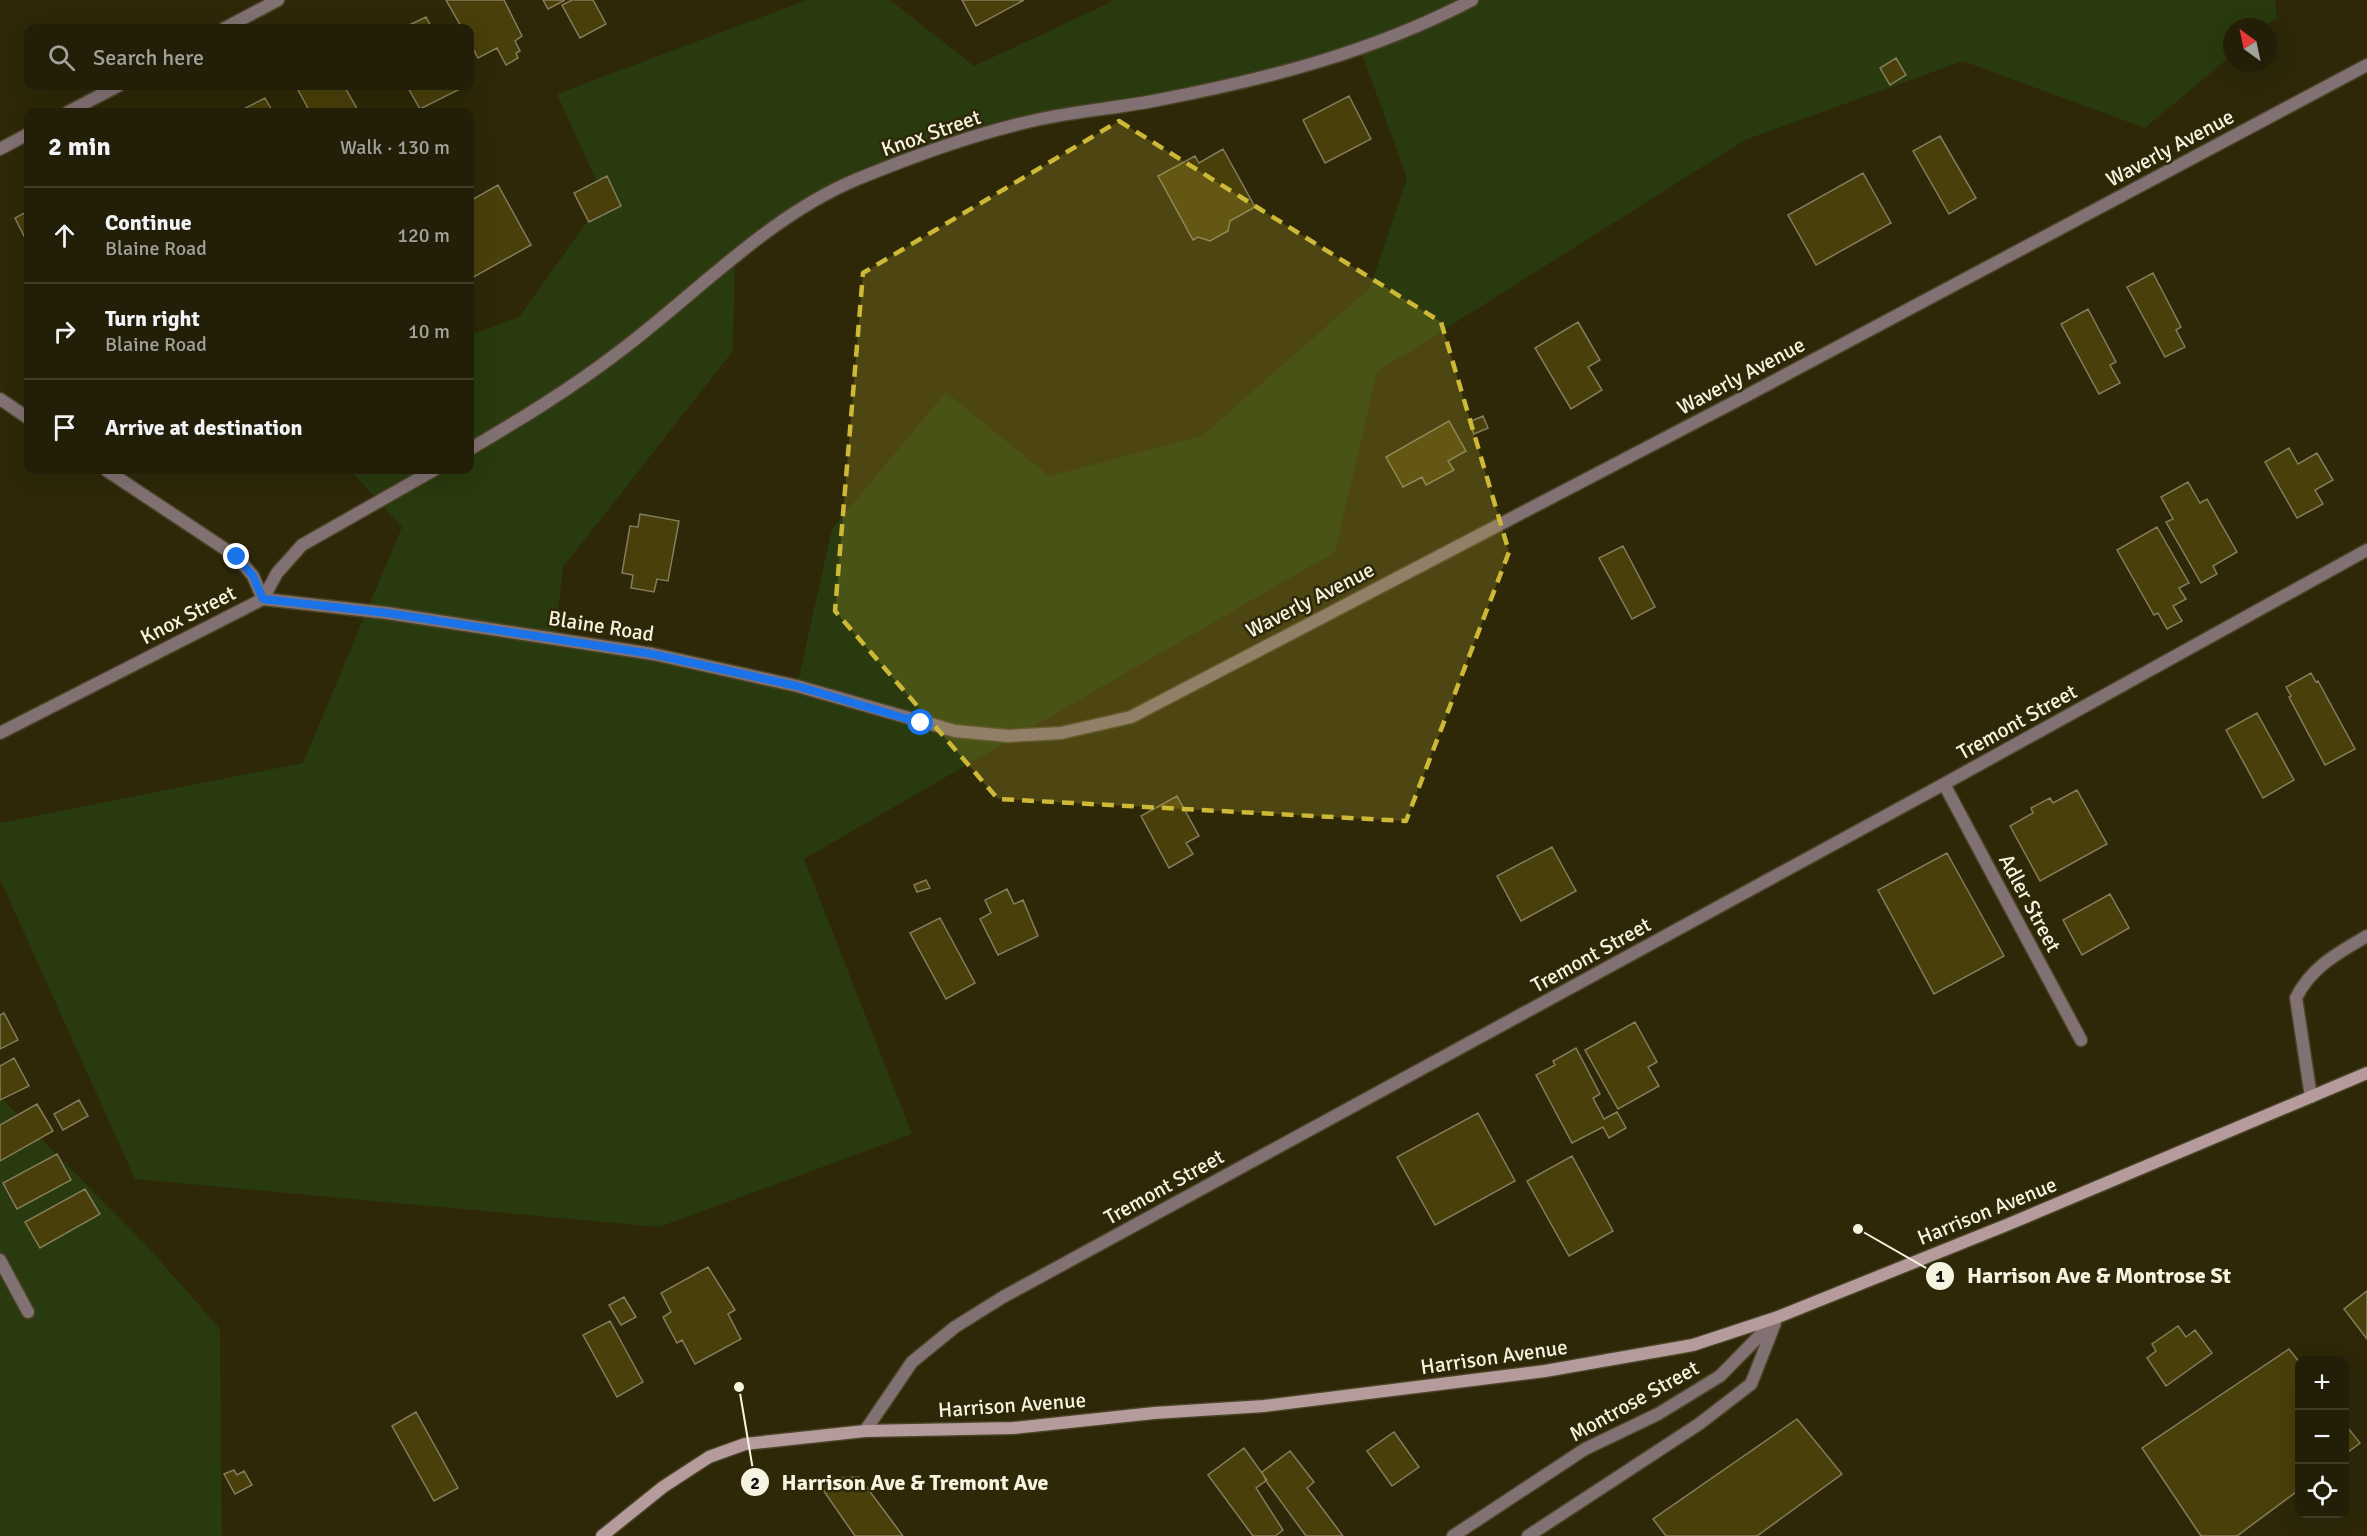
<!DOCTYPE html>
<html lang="en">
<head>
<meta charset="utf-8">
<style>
  body { margin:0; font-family:Signika,sans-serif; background:#2e2b15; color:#f1f3f6 }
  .controls { position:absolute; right:18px; bottom:18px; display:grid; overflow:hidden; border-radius:12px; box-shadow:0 6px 24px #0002 }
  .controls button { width:54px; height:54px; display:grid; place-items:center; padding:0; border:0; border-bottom:2px solid #3f3c28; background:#221e07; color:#f1f3f6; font:30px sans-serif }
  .compass { position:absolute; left:2223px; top:18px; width:54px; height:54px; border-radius:50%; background:#221e07; box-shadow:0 6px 24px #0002; rotate:327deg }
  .stop { position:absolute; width:18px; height:18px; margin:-14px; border:4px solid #1a73e8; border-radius:50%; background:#fff }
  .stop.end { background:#1a73e8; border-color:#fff; box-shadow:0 2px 6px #0008 }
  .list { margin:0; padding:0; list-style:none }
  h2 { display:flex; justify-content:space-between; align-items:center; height:78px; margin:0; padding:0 24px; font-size:26px }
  h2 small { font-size:20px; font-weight:400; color:#a2a29b }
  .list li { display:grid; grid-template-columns:39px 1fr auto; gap:18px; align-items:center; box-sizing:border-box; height:96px; padding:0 24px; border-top:2px solid #3f3c28 }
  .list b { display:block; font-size:22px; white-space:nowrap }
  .list p { margin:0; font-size:20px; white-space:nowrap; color:#a2a29b }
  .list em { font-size:20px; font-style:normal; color:#a2a29b }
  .icon { flex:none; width:33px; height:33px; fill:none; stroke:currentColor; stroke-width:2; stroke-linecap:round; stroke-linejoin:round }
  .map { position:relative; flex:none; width:2367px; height:1536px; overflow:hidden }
  .search { position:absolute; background:#221e07; box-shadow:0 6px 24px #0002; left:24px; top:24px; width:450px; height:66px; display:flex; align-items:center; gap:15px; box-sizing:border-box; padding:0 21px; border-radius:12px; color:#a2a29b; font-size:22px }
  .panel { position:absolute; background:#221e07; box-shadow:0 6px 24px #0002; left:24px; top:108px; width:450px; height:366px; border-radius:12px }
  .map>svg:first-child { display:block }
  .green { fill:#293a0e; fill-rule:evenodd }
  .building { fill:#493f0a; stroke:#837d5c; stroke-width:1.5 }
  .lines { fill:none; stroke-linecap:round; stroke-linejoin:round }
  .lane-casing { stroke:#4a4427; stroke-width:15 }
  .street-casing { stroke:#4a4427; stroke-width:15 }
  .secondary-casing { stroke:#4a4427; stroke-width:15 }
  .lane { stroke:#827173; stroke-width:12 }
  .street { stroke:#827173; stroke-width:12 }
  .secondary { stroke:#b69b9d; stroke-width:12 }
  .route { stroke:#1a73e8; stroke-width:8 }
  .marked { fill:#ceb837; fill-opacity:0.2; stroke:#ceb837; stroke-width:4.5; stroke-dasharray:12 8; stroke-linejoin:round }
  .labels { text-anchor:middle; stroke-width:5; stroke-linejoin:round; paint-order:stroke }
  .street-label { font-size:21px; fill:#f6f3e1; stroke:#2e2809 }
  .leader { fill:none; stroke:#f6f3e1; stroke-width:2 }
  .callout-dot { fill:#f6f3e1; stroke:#2e2809; stroke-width:2 }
  .mark-label { font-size:18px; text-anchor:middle; font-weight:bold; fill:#111 }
  .callout-label { font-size:22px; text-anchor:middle; font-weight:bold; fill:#f6f3e1; stroke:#2e2809; stroke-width:5; stroke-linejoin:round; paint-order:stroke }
</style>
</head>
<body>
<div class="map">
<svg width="2367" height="1536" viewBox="0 0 2367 1536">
  <rect width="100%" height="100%" fill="#2e2809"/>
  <path class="green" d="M807,0H890L974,66L1111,2V0H2275L2277,17L2265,27H2232V55L2145,128L1963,61L1745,140L1377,372L1335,552L804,859L912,1134L659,1227L135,1179L0,879V823L303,763L402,527L350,470H470V335L519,317L604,198L557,94ZM1361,51L1407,178L1370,288L1202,436L1049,476L946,392L832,529L797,686L555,638L563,567L733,351L735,257L851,182L1036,120L1260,79Z
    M0,1097L147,1246L220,1329L222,1536H0Z"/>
  <path class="building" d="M446,0H504L522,36L515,41L520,51L516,53L518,58L506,65L497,48L478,58L470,43V28H462Z
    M543,0H565L548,9Z
    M572,0H593L606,24L580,38L562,5Z
    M962,0H1024L976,26Z
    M426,17L432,28H403Z
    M1896,58L1906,75L1890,85L1880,68Z
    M296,86H344L359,112H310Z
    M407,86H461L462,88L420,109Z
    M1349,96L1371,139L1325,163L1303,120Z
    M265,98L273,112H238Z
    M1940,136L1976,198L1949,214L1913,151Z
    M1223,149L1255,207L1230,221L1228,231L1210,241L1198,237L1193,240L1158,176L1195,156L1199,163Z
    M1863,173L1891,223L1816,265L1788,215Z
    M607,176L621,206L589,222L574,193Z
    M498,185L531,245L470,279V201Z
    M28,211V244L15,218Z
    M2153,273L2181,327L2176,330L2185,347L2165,357L2127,287Z
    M2088,309L2116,362L2110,365L2120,383L2099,394L2061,324Z
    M1578,322L1600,360L1588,367L1602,390L1571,409L1535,348Z
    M1483,416L1488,428L1474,434L1469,422Z
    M1449,421L1466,451L1448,461L1454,470L1426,485L1422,477L1403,487L1386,457Z
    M2289,448L2298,464L2317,453L2333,480L2315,490L2323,504L2297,518L2265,462Z
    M2188,482L2200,503L2207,499L2237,552L2213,566L2217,574L2201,583L2166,522L2173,519L2161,497Z
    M640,514L679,521L668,581L657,579L654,592L631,588L633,575L622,573L630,526L638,527Z
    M2157,527L2189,583L2179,588L2186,599L2173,606L2182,621L2167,629L2158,613L2154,615L2117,550Z
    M1623,546L1655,607L1632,619L1599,558Z
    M2311,673L2316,682L2318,681L2355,749L2325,765L2289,697L2291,696L2286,687Z
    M2257,713L2294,780L2263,798L2226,730Z
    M2077,790L2107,844L2040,881L2010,826L2033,813L2031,808L2050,798L2053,803Z
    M1177,796L1199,836L1186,843L1193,854L1169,868L1141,816Z
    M1552,847L1576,891L1521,921L1497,876Z
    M1947,853L2004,956L1934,994L1878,890Z
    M926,880L930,888L917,892L914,885Z
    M1007,889L1014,904L1023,900L1038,936L998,955L980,919L991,913L985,900Z
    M2110,894L2129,928L2082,955L2063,920Z
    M940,918L975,983L946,999L910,933Z
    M4,1013L18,1040L0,1049V1015Z
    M1635,1022L1657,1062L1648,1067L1659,1086L1618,1109L1585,1050Z
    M1576,1048L1600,1094L1593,1098L1604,1119L1617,1112L1626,1128L1609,1138L1603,1127L1572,1143L1536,1075L1555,1065L1553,1061Z
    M14,1058L29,1086L0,1100V1066Z
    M79,1100L88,1116L63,1130L54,1114Z
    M37,1104L53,1131L0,1161V1125Z
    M1478,1113L1515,1181L1435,1225L1397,1157Z
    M57,1154L71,1180L17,1209L3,1183Z
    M1572,1156L1613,1231L1569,1256L1527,1181Z
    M85,1189L100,1214L40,1248L25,1222Z
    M708,1267L735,1310L728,1314L741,1339L695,1364L682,1340L677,1343L663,1317L671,1312L661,1293Z
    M2367,1291V1339L2344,1309Z
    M624,1297L636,1317L621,1325L609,1305Z
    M610,1321L643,1382L617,1397L583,1335Z
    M2178,1326L2186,1337L2195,1330L2212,1353L2166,1386L2147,1358L2156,1351L2152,1344Z
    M2289,1349L2300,1363V1489L2237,1536H2201L2142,1448Z
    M416,1412L458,1488L434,1501L392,1426Z
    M1797,1419L1842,1474L1757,1536H1666L1653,1519Z
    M2344,1423L2360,1443L2344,1455Z
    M1394,1432L1419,1467L1392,1486L1367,1451Z
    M1244,1448L1267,1480L1256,1488L1283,1530L1275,1536H1253L1208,1475Z
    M1290,1451L1314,1482L1307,1488L1343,1536H1306L1266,1481L1262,1472Z
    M234,1470L237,1475L244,1471L252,1485L235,1494L224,1474Z
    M859,1477L903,1536H855L821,1487L833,1478Z"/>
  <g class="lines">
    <g class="lane-casing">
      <path id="lane" d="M2311,1097L2296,998C2311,967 2338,953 2367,936"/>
    </g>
    <g class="street-casing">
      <path id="street" d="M225,28L278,0
        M68,112L118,86
        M0,149L28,134
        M0,399L28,418
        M470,449C521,419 572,388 620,351C696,294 766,218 855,180C914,156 973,134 1036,120C1076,111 1118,108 1158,100C1267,79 1373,52 1472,0
        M106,470L237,557L253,576L263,599L387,613L653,654L797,686L955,731L1008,736L1061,733L1131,717L1740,399L2367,65
        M0,733L263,599L277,573L302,545L434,470
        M1944,784L2081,1040
        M0,1260L28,1312
        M865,1431L912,1362L955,1327L1003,1297L1944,784L2367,550
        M1453,1536L1585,1449L1658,1414L1720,1376L1778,1317
        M1528,1536L1699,1424L1751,1384L1775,1323"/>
    </g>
    <g class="secondary-casing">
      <path id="secondary" d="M602,1536L663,1487L709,1457L745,1444L865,1431L1013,1428L1154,1413L1264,1406L1545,1371L1693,1345L1778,1317L2009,1224L2367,1073"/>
    </g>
    <use href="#lane" class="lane"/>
    <use href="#street" class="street"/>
    <use href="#secondary" class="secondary"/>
  </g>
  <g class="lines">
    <path class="route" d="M237,557L253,576L263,599L387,613L652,654L797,686L921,723"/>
  </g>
  <path class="marked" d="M1119,121L1441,322L1509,552L1406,821L998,799L835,611L863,273Z"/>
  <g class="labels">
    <g class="street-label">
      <text transform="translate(931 133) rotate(-19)" y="7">Knox Street</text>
      <text transform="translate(2170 148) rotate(-28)" y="7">Waverly Avenue</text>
      <text transform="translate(1741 376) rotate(-28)" y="7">Waverly Avenue</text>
      <text transform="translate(1310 600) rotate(-27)" y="7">Waverly Avenue</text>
      <text transform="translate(188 615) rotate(-27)" y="7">Knox Street</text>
      <text transform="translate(601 626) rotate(9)" y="7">Blaine Road</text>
      <text transform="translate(2017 722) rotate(-29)" y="7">Tremont Street</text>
      <text transform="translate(2030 903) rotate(62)" y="7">Adler Street</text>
      <text transform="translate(1591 955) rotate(-29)" y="7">Tremont Street</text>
      <text transform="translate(1164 1187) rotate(-29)" y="7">Tremont Street</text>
      <text transform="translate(1987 1211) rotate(-22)" y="7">Harrison Avenue</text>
      <text transform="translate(1494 1357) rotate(-8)" y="7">Harrison Avenue</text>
      <text transform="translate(1634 1401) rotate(-29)" y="7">Montrose Street</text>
      <text transform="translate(1012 1405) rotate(-4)" y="7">Harrison Avenue</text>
    </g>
  </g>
  <path class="leader" d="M1858 1229L1940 1276M739 1387L755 1482"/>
  <g class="callout-dot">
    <circle cx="1858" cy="1229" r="6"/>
    <circle cx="739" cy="1387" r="6"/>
    <circle cx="1940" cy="1276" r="15"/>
    <circle cx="755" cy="1482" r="15"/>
  </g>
  <g class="mark-label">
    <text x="1940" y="1282">1</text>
    <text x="755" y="1489">2</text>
  </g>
  <g class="callout-label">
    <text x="2099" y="1283">Harrison Ave &amp; Montrose St</text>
    <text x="915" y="1490">Harrison Ave &amp; Tremont Ave</text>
  </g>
</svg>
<div class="controls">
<button>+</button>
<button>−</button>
<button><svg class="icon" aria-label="locate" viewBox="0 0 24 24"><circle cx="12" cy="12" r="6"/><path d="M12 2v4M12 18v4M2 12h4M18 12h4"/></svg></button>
</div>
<svg class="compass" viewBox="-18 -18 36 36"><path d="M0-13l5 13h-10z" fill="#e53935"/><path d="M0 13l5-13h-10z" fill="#a2a29b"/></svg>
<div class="stop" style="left:921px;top:723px"></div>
<div class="stop end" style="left:237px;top:557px"></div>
<div class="search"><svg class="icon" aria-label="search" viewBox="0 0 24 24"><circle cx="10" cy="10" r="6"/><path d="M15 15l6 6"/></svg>Search here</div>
<section class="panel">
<h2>2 min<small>Walk · 130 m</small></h2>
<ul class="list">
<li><svg class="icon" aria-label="ahead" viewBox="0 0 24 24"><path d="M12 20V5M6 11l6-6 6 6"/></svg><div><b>Continue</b><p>Blaine Road</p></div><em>120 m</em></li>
<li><svg class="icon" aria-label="right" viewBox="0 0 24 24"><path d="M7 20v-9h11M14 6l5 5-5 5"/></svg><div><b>Turn right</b><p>Blaine Road</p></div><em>10 m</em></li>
<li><svg class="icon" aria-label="arrive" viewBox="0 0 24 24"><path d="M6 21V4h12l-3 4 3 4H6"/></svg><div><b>Arrive at destination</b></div></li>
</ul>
</section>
</div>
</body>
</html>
